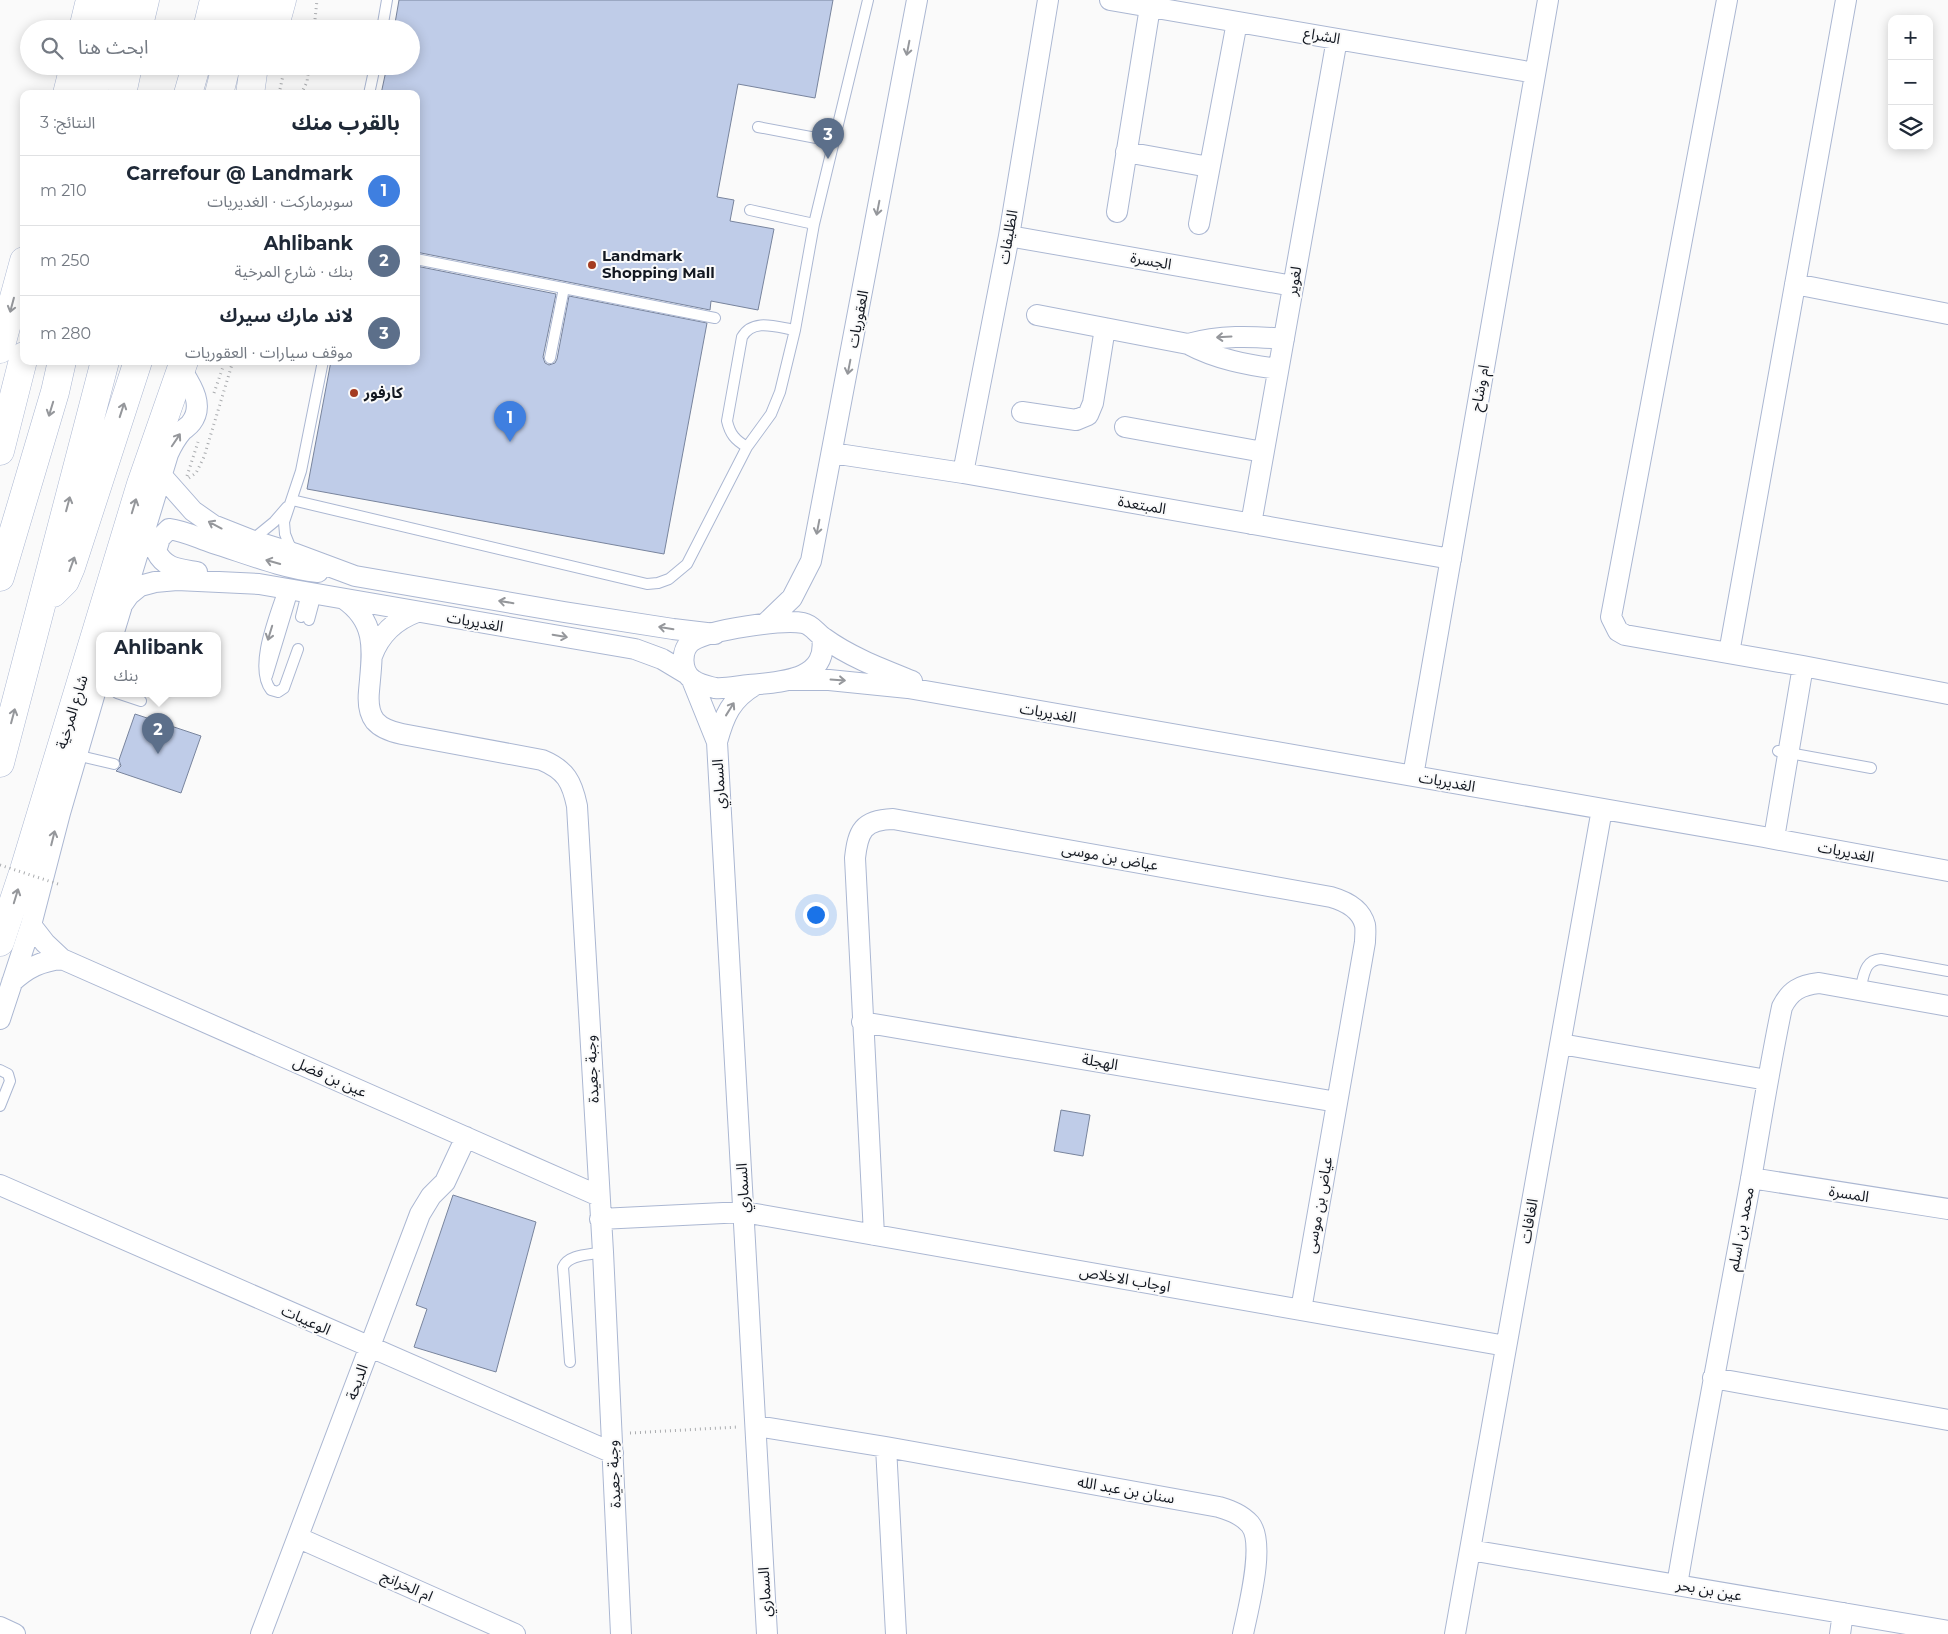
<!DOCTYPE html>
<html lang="ar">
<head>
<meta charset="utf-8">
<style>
  body { margin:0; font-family:Montserrat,"Noto Sans Arabic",sans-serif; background:#f6f6f7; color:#1f2937; direction:rtl }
  .controls { position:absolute; right:15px; top:15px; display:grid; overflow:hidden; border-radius:10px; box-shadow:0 2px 12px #0003 }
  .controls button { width:45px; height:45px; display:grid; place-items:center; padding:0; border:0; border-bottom:1px solid #e0e1e3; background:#fff; color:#1f2937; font:25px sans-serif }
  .you { position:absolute; left:815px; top:914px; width:18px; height:18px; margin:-12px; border:4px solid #fff; border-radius:50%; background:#1a73e8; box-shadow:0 0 0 8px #1a73e833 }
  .badge { display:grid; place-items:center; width:32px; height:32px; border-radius:50%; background:#7c3aed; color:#fff; font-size:16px; font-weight:700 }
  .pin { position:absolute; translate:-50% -41px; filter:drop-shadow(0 1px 2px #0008) }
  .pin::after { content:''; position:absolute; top:26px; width:18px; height:15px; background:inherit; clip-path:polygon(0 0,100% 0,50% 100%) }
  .popup { position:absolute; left:96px; top:632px; width:125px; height:65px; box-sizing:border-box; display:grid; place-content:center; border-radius:10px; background:#fff; filter:drop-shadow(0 1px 4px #0005); font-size:16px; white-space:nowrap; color:#747a83 }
  .popup b { font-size:19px; color:#1f2937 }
  .popup::after { content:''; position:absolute; left:50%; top:100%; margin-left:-10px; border:10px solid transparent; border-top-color:#fff }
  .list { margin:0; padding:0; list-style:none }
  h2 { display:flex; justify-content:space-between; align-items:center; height:65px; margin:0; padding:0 20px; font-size:21px }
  h2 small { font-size:16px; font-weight:400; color:#747a83 }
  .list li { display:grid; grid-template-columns:32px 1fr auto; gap:15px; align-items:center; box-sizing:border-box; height:70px; padding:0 20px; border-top:1px solid #e0e1e3 }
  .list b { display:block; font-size:19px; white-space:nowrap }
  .list p { margin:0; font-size:16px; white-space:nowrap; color:#747a83 }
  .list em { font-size:16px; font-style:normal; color:#747a83 }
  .icon { flex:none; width:28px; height:28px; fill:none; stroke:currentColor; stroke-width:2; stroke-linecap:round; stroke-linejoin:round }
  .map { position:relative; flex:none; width:1948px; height:1634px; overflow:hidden; direction:ltr }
  .search { position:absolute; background:#fff; box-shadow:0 2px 12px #0003; left:20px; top:20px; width:400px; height:55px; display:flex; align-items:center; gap:12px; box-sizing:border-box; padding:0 18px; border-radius:28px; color:#747a83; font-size:19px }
  .panel { position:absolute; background:#fff; box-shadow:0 2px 12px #0003; left:20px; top:90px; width:400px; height:275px; border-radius:10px; direction:rtl }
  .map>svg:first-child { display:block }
  .building { fill:#bfcce8; stroke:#78849d }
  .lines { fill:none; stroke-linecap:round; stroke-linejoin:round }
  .lane-casing { stroke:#abb7d2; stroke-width:12 }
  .street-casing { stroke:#abb7d2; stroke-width:22 }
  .secondary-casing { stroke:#abb7d2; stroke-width:29 }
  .highway-casing { stroke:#abb7d2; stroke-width:29 }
  .path { stroke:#aaacaf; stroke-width:3; stroke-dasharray:1 4; stroke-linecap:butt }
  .lane { stroke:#fff; stroke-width:10 }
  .street { stroke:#fff; stroke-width:20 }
  .secondary { stroke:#fff; stroke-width:28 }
  .highway { stroke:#fff; stroke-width:28 }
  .path-bridge { stroke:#aaacaf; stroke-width:3; stroke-dasharray:1 4; stroke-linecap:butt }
  .oneway { stroke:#95979b }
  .poi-dot { fill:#a43c21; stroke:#fafafa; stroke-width:2 }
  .labels { text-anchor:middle; stroke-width:4; stroke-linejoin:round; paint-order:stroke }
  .street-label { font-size:15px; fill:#131821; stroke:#fafafa }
  .poi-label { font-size:15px; font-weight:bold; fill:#131821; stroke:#fafafa; text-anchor:start }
</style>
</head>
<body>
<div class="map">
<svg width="1948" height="1634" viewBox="0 0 1948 1634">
  <rect width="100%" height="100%" fill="#fafafa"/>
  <path class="building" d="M399,0H833L815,98L738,84L717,197L734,200L730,221L774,229L758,310L711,301L710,310L416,252V94H381L387,66H411V29H394Z
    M416,266L556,294L543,357L545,363L549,365L555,363L557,359L569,296L707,323L664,554L307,489L331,361H416Z
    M135,714L201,736L181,793L116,771L121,766L119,760Z
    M1061,1110L1090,1115L1083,1156L1054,1151Z
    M453,1195L536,1222L496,1372L414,1347L427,1309L416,1305Z"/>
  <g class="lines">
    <g class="lane-casing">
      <path id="lane" d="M382,29L387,0
        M369,94L375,66
        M758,127L832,141
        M750,210L814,224
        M416,259L715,318
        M550,358L564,288
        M747,447C735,440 730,434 727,421L742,337C753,318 776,327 795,330
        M292,500L647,584L658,583L669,579L687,564L747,447L771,414L780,392L795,330L814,224L868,0
        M252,540L274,522L287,507
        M295,553L289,544L285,534L284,522L301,471L323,361
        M284,589C276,614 253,667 271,690L278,692L284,688L298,649
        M301,617L307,593
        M309,620L316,594
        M267,676L293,590
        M117,693L141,701
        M1778,751L1871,768
        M76,755L114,764
        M1860,990C1864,976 1864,960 1881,959L1948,971
        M0,1070L8,1074L10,1081L0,1106
        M570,1362L563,1267C569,1254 590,1255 603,1252"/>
    </g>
    <g class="street-casing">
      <path id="street" d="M1110,0L1535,73
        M1727,0L1611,617L1618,631L1625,635L1803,666L1948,694
        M1126,152L1209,167
        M1117,212L1150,7
        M1199,224L1237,22
        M1009,236L1293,286
        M1795,284L1948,314
        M1037,315L1188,344C1216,359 1247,365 1278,369
        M1188,344C1220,335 1251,336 1284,339
        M1022,412L1076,420L1088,415L1093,403L1105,328
        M1125,427L1263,452
        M832,453L963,473L1451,559
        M963,473L1009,236L1048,0
        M162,476L193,511L213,525L251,540L296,554L355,576L564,612L673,629L715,634
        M1251,524L1337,39
        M197,572C179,569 165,569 156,551L160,538L169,529C185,531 198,538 213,543C248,554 282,568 318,572
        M344,599C379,623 372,654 369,691C368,701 368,712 375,721C382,729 392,732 402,734L542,760C566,770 572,782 577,806L603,1252L621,1634
        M122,605L129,595L140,586L155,582L177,580L259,584L635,649L662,659L687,674
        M766,623L792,598L811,561L917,0
        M113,635L168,454C172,445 176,438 182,431C185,428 189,426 191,423C205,405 191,385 181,369
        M822,637C829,681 780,682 749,685C738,686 725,689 715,688C707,686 700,685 693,680C681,672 680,650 692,641C709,630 783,619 803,623C813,625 816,633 824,638C850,657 882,669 912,681
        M1729,653L1846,0
        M372,656C380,634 395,620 417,612
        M692,680L717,742L767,1634
        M790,680H829L908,688L1764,837L1948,871
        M717,742C724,716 731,699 755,685
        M1413,776L1548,0
        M1774,838L1803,666
        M31,925L45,943L62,959L599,1196
        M12,982C27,968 41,961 62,959
        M0,1019L31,925L60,813L99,679
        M862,1022L1337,1102
        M1561,1044L1767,1080
        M1751,1178L1948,1209
        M0,1185L613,1453
        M600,1219L744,1212L1506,1346
        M874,1235L855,858C858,831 863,820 893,819L1331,897C1345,901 1361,909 1365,925C1366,930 1365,937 1365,942L1301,1310
        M1713,1378L1948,1420
        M756,1426L886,1447L1219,1507C1231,1511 1241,1514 1250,1524C1266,1543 1248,1609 1243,1634
        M886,1447L896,1634
        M299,1538L515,1634
        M1470,1550L1948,1631
        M1677,1585C1700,1449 1726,1314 1751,1179C1761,1121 1770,1064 1782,1007C1790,991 1800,985 1819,983L1948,1006
        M0,1627L15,1634
        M261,1634L420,1214L431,1196L445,1182L466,1137
        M1455,1634L1602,809
        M1840,1634L1843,1613"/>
    </g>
    <g class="secondary-casing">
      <path id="secondary" d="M83,29L90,0
        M274,29L282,0
        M67,94L74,66
        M0,349L24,261
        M0,942L24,870L141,484L184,361"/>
    </g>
    <g class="highway-casing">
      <path id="highway" d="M110,29L117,0
        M138,29L145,0
        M207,29L214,0
        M235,29L242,0
        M258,29L262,0
        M93,94L100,66
        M122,94L128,66
        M188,94L196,66
        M219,94L226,66
        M250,94L254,66
        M0,451L24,356
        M0,577L55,392L62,361
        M53,593L65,581L71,567L138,361
        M0,763L105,361"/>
    </g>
    <path class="path" d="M314,29L317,0
      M279,94L285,66
      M301,94L307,82L309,66
      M214,393L225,361
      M187,476L198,442
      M189,478L196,473L204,457L233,361
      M630,1433L738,1427"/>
    <use href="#lane" class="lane"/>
    <use href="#street" class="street"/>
    <use href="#secondary" class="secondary"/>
    <use href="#highway" class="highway"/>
    <path class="path-bridge" d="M0,865L61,885"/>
  </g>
  <defs><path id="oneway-shaft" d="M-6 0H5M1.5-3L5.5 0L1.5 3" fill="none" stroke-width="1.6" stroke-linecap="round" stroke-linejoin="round" transform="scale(1.25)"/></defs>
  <g class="oneway">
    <use href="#oneway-shaft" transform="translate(908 48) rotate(101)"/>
    <use href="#oneway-shaft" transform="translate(878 208) rotate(101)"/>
    <use href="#oneway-shaft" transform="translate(12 305) rotate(105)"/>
    <use href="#oneway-shaft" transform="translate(1224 337) rotate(177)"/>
    <use href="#oneway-shaft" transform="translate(849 367) rotate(101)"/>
    <use href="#oneway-shaft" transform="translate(51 409) rotate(107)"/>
    <use href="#oneway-shaft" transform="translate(122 410) rotate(-72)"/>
    <use href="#oneway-shaft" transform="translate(176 440) rotate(-56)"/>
    <use href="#oneway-shaft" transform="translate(68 504) rotate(-75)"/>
    <use href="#oneway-shaft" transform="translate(134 506) rotate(-73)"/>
    <use href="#oneway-shaft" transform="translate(215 525) rotate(-152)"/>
    <use href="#oneway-shaft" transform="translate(818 527) rotate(101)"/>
    <use href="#oneway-shaft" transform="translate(273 562) rotate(-164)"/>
    <use href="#oneway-shaft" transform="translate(72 564) rotate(-70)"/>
    <use href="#oneway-shaft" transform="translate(506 602) rotate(-171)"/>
    <use href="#oneway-shaft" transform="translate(666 628) rotate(-171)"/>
    <use href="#oneway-shaft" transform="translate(270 633) rotate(107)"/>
    <use href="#oneway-shaft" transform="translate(560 636) rotate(10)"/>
    <use href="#oneway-shaft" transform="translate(838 680) rotate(4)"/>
    <use href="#oneway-shaft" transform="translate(730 709) rotate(-58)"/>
    <use href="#oneway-shaft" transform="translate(13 716) rotate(-75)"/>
    <use href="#oneway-shaft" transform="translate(53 838) rotate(-76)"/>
    <use href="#oneway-shaft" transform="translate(16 896) rotate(-73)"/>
  </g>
  <g class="poi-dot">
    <circle cx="592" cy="265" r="5"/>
    <circle cx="354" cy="393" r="5"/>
  </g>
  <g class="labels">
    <g class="street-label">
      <text transform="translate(1322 36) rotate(10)" y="5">الشراع</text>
      <text transform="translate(1008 237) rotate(-80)" y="5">الظليفات</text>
      <text transform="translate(1151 261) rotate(10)" y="5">الجسرة</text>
      <text transform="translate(1294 281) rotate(-80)" y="5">لغوير</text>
      <text transform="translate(858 319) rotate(-79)" y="5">العقوريات</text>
      <text transform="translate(1480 388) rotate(-80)" y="5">ام وشاح</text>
      <text transform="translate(1142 505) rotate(10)" y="5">المبتعدة</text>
      <text transform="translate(475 622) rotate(10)" y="5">الغديريات</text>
      <text transform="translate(72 712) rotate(-73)" y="5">شارع المرخية</text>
      <text transform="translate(1048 713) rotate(10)" y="5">الغديريات</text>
      <text transform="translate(1447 782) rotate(10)" y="5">الغديريات</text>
      <text transform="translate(719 784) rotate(-93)" y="5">السماري</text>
      <text transform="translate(1846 852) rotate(11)" y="5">الغديريات</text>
      <text transform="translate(1110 857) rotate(10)" y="5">عياض بن موسى</text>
      <text transform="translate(1100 1062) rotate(10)" y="5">الهجلة</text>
      <text transform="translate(592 1069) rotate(-93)" y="5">وجبة جعيدة</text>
      <text transform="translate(330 1077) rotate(24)" y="5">عين بن فضل</text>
      <text transform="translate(743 1188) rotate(-93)" y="5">السماري</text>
      <text transform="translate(1849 1194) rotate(9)" y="5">المسرة</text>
      <text transform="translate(1319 1205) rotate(-80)" y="5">عياض بن موسى</text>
      <text transform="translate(1529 1221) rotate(-80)" y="5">الغافات</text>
      <text transform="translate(1741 1229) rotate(-79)" y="5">محمد بن اسلم</text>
      <text transform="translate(1125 1279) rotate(10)" y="5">اوجاب الاخلاص</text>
      <text transform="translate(306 1320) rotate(24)" y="5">الوعيبات</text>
      <text transform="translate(357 1382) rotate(-70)" y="5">الديحة</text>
      <text transform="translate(614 1474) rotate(-93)" y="5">وجبة جعيدة</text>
      <text transform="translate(1126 1490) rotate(10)" y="5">سنان بن عبد الله</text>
      <text transform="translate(407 1586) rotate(24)" y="5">ام الخرانج</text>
      <text transform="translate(1709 1590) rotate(10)" y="5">عين بن بحر</text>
      <text transform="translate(765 1592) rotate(-93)" y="5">السماري</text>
    </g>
    <g class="poi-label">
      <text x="602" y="261">Landmark<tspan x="602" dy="17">Shopping Mall</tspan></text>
      <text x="364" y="398">كارفور</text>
    </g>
  </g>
</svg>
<div class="controls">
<button>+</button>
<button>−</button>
<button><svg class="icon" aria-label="layers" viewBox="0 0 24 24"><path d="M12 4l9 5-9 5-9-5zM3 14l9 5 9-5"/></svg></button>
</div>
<div class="you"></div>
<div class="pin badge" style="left:510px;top:442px;background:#3f7fe0">1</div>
<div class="pin badge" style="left:158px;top:754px;background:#5c6f8a">2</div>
<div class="popup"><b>Ahlibank</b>بنك</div>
<div class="pin badge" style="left:828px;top:159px;background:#5c6f8a">3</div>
<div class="search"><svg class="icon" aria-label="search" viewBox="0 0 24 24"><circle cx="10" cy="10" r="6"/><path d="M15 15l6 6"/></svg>ابحث هنا</div>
<section class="panel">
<h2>بالقرب منك<small>النتائج: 3</small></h2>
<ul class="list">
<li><span class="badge" style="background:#3f7fe0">1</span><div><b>Carrefour @ Landmark</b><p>سوبرماركت · الغديريات</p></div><em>210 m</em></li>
<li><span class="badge" style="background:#5c6f8a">2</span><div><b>Ahlibank</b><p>بنك · شارع المرخية</p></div><em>250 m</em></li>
<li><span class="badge" style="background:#5c6f8a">3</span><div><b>لاند مارك سيرك</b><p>موقف سيارات · العقوريات</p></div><em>280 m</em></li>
</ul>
</section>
</div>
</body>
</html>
